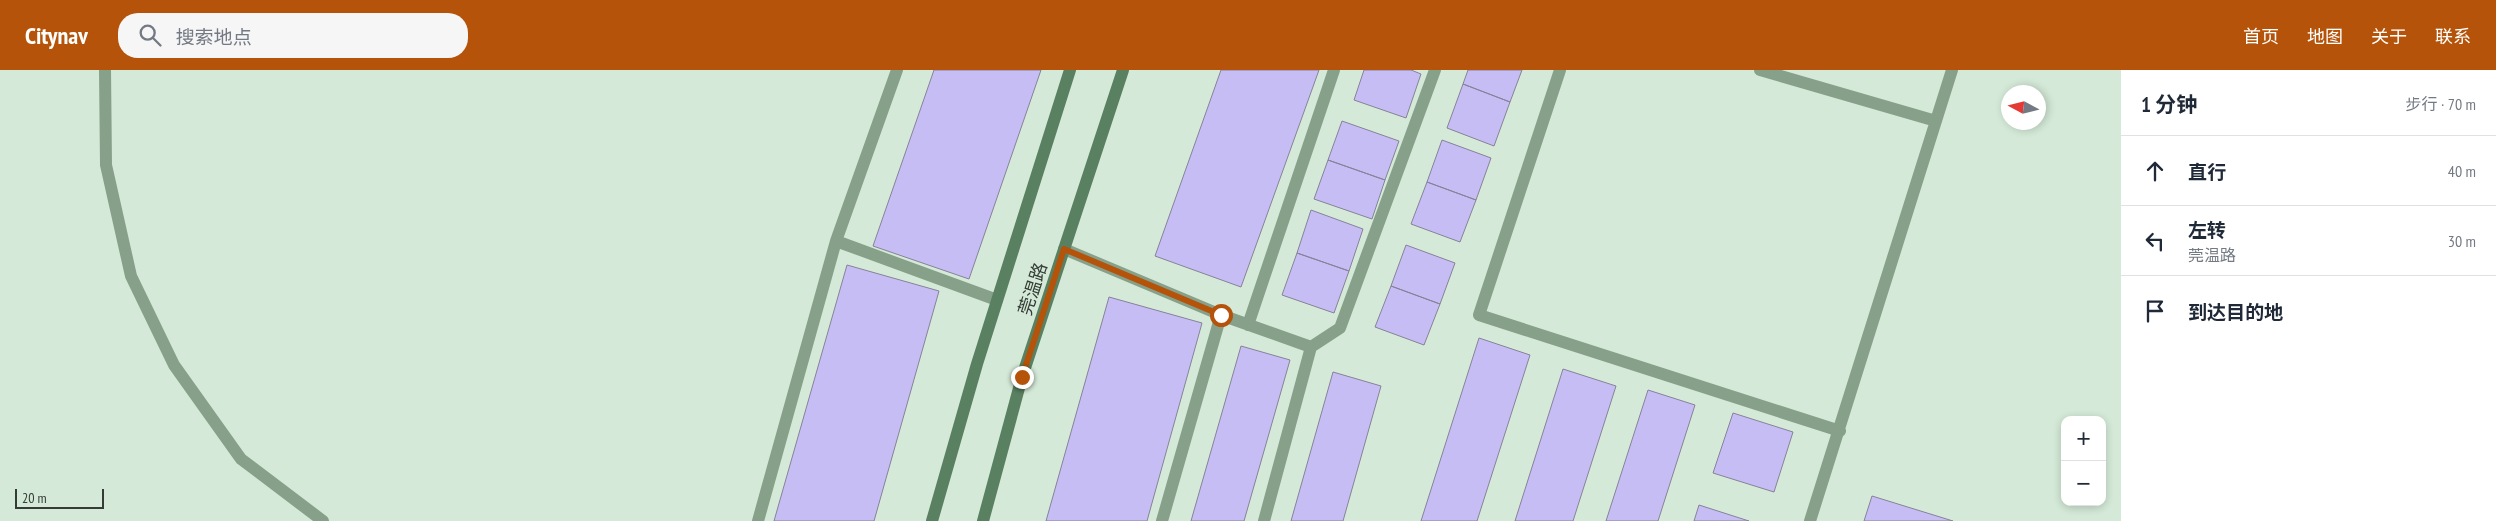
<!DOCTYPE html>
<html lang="zh">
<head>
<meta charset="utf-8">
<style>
  body { margin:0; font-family:"PT Sans Narrow","Noto Sans SC",sans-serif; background:#f6f6f7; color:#1f2937 }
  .controls { position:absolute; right:15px; bottom:15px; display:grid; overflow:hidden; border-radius:10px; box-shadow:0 2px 8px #0003 }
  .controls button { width:45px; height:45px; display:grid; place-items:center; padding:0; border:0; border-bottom:1px solid #e0e1e3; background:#fff; color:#1f2937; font:25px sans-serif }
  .compass { position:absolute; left:2001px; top:15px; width:45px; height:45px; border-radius:50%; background:#fff; box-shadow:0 2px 8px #0003; rotate:277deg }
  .scale { position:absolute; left:15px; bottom:12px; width:89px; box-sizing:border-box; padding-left:5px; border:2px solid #343c35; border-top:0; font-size:14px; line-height:18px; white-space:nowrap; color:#343c35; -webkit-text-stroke:4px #d4e9d7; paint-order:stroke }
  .stop { position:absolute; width:15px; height:15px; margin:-11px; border:4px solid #b45309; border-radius:50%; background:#fff }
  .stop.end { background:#b45309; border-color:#fff; box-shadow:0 1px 5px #0008 }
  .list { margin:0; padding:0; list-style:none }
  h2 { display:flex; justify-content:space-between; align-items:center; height:65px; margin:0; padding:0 20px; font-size:21px }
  h2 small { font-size:16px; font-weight:400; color:#747a83 }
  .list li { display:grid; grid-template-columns:32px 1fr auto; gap:15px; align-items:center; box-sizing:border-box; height:70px; padding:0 20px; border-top:1px solid #e0e1e3 }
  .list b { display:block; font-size:19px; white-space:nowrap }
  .list p { margin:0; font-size:16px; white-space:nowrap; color:#747a83 }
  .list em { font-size:16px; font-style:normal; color:#747a83 }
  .icon { flex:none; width:28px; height:28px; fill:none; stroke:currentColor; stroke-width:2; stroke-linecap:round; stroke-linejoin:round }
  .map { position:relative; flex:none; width:2121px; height:451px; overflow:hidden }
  header { display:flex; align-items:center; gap:30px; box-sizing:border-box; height:70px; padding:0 25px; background:#b45309; color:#fff }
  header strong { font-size:24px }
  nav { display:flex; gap:28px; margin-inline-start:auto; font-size:18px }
  .search { width:350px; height:45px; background:#f6f6f7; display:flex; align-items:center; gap:12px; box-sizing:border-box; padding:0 18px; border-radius:20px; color:#747a83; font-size:19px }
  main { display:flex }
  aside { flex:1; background:#fff }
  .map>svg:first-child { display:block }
  .building { fill:#c7bdf5; stroke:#868298 }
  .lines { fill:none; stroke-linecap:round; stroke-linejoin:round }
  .minor { stroke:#86a08a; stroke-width:12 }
  .secondary { stroke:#598060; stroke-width:12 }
  .route { stroke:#b45309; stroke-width:6 }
  .labels { text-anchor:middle; stroke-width:4; stroke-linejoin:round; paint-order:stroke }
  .street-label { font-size:18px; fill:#343c35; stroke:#d4e9d7 }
</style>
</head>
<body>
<header>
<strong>Citynav</strong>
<div class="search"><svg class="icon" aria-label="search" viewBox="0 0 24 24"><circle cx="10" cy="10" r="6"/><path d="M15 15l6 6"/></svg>搜索地点</div>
<nav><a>首页</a><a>地图</a><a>关于</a><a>联系</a></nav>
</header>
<main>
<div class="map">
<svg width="2121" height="451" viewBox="0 0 2121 451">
  <rect width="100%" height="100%" fill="#d4e9d7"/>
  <path class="building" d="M934,0H1041L969,209L873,176Z
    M1221,0H1319L1241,217L1155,186Z
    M1364,0H1411L1421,4L1406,48L1354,30Z
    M1468,0H1522L1510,32L1463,14Z
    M1463,14L1510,32L1494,76L1447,58Z
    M1342,51L1399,71L1385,110L1328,90Z
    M1442,70L1491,88L1476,130L1427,112Z
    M1328,90L1385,110L1372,149L1314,129Z
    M1427,112L1476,130L1460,172L1411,154Z
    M1311,140L1363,159L1349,201L1297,183Z
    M1406,175L1455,193L1440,234L1391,216Z
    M1297,183L1349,201L1334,243L1282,225Z
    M847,195L939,221L874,451H774Z
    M1391,216L1440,234L1424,275L1375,257Z
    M1109,227L1202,253L1147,451H1046Z
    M1479,268L1530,285L1477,451H1421Z
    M1241,276L1290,290L1244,451H1191Z
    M1563,299L1616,316L1573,451H1515Z
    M1333,302L1381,316L1343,451H1291Z
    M1648,320L1695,335L1658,451H1606Z
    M1733,343L1793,362L1774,422L1713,403Z
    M1872,426L1953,451H1864Z
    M1699,435L1749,451H1694Z"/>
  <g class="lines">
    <path class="minor" d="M105,0L106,95L131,206L174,295L241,389L323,451
      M1560,0L1479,245L1840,361
      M1760,0L1936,51
      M836,171L997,230
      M1064,179L1221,245
      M1248,255L1334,0
      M1311,277L1340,258L1435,0
      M758,451L836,171L897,0
      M1162,451L1221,245L1311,277L1264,451
      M1810,451L1952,0"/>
    <path class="secondary" d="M932,451L977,294L1070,0
      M983,451L1022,307L1123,0"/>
  </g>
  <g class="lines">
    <path class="route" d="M1022,307L1064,179L1221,245"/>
  </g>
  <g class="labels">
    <g class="street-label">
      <text transform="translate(1033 219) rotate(-72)" y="6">莞温路</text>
    </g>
  </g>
</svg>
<div class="controls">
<button>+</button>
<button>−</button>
</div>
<svg class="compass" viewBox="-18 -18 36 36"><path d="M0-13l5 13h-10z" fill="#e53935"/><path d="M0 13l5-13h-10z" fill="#747a83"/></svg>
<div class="scale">20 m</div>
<div class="stop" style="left:1221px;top:245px"></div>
<div class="stop end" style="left:1022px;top:307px"></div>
</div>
<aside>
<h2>1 分钟<small>步行 · 70 m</small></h2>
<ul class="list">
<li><svg class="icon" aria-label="ahead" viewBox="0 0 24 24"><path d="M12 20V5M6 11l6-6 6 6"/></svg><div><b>直行</b></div><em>40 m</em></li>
<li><svg class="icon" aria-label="left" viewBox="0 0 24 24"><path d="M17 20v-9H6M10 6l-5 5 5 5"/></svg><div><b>左转</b><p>莞温路</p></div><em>30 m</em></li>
<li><svg class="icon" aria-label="arrive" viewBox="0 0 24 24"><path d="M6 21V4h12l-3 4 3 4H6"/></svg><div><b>到达目的地</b></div></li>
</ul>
</aside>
</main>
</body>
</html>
